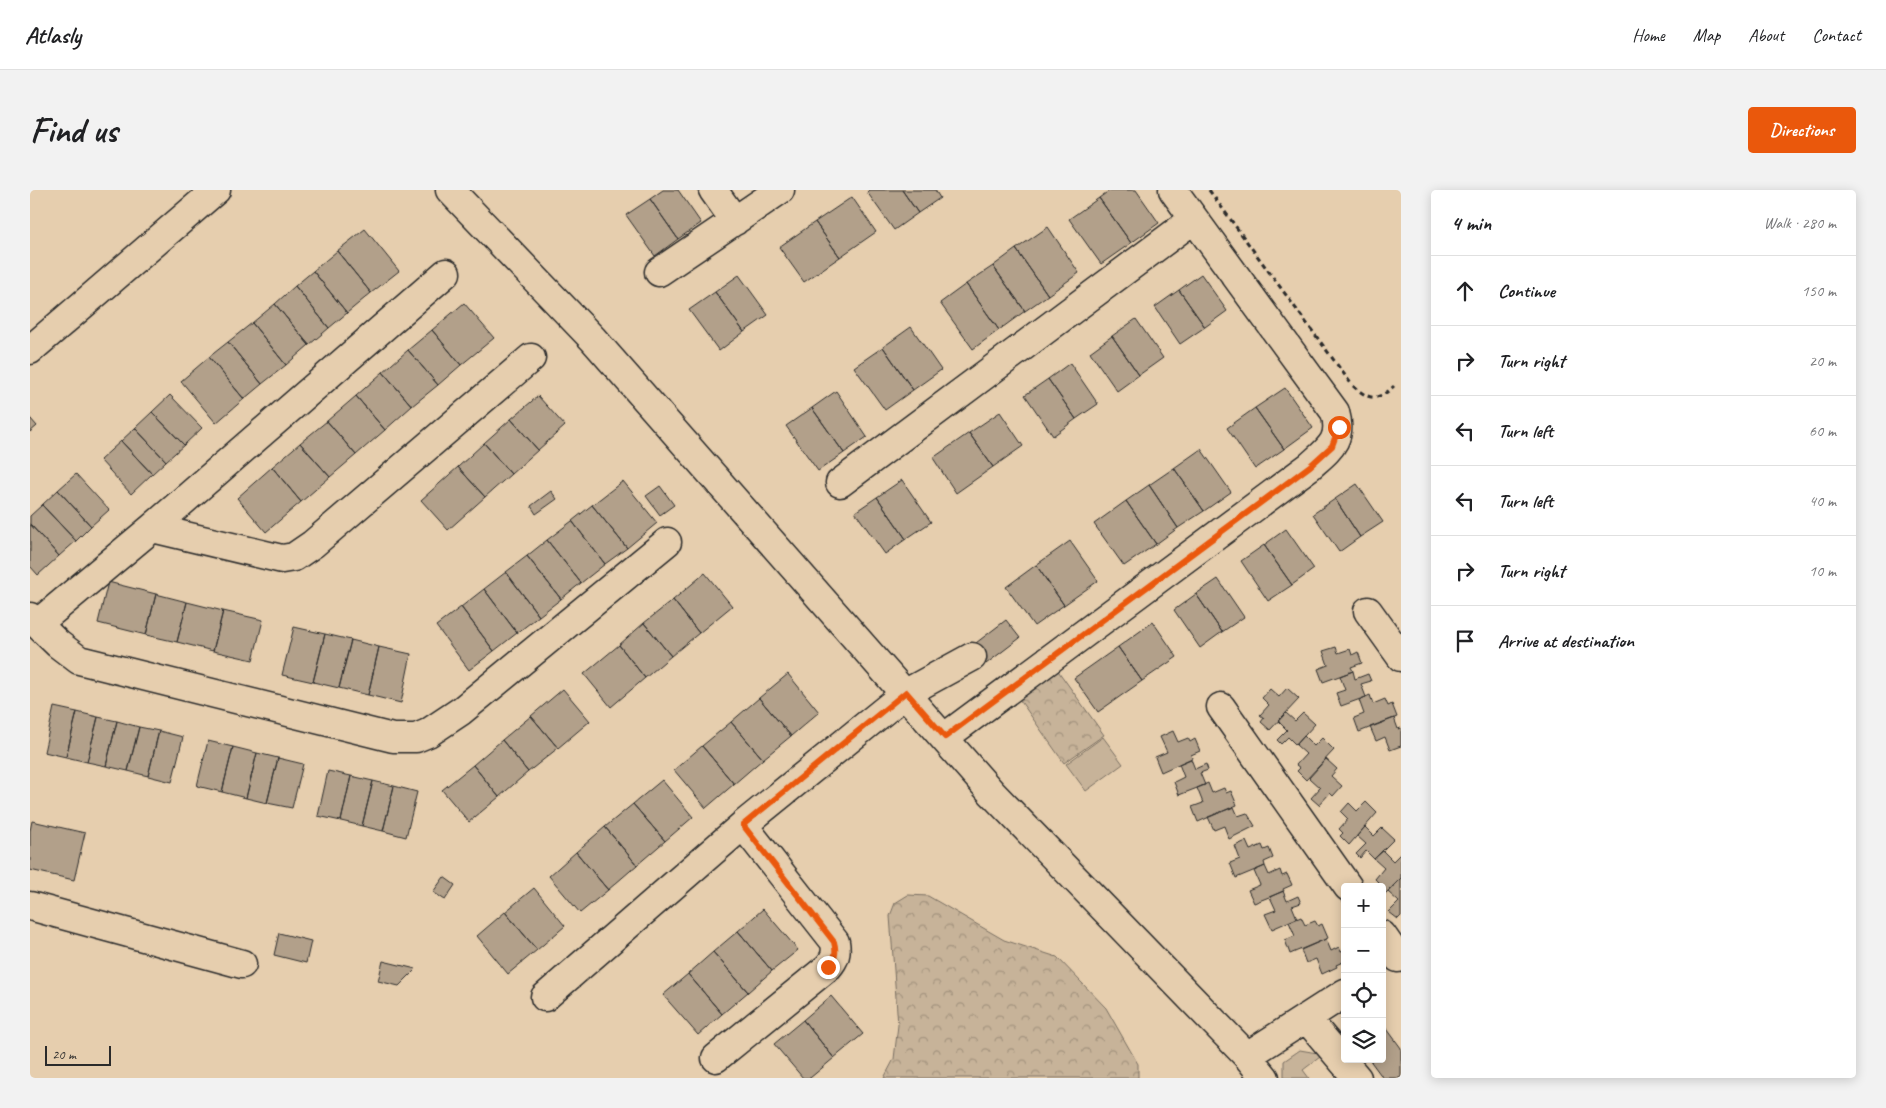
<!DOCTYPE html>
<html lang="en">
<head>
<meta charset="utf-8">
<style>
  body { margin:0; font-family:Caveat,sans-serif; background:#f2f2f2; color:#202124 }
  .controls { position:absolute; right:15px; bottom:15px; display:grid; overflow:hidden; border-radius:5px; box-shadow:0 2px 12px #0003 }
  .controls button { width:45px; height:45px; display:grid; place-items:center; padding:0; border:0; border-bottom:1px solid #e0e0e0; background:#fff; color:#202124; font:25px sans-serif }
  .scale { position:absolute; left:15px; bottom:12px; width:66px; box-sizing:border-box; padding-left:5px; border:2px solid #2b2b2b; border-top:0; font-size:14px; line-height:18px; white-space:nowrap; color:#2b2b2b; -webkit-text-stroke:4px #e6ceae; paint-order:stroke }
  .stop { position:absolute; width:15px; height:15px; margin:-11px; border:4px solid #ea580c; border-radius:50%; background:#fff }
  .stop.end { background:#ea580c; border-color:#fff; box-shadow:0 1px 5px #0008 }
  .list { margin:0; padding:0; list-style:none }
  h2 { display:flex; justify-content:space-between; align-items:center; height:65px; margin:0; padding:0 20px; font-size:21px }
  h2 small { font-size:16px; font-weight:400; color:#757577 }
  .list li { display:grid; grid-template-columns:32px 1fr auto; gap:15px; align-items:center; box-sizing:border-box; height:70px; padding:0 20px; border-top:1px solid #e0e0e0 }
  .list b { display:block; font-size:19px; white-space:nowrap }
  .list em { font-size:16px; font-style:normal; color:#757577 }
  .icon { flex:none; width:28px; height:28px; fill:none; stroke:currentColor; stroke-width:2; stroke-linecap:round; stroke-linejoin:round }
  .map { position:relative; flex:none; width:1371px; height:888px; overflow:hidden; border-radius:5px }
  header { display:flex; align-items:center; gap:30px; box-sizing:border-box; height:70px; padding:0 25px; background:#fff; border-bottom:1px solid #e0e0e0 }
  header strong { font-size:24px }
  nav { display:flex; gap:28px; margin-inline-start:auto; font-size:18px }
  .intro { display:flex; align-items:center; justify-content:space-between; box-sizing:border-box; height:120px; padding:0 30px }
  h1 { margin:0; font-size:35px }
  .button { padding:12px 22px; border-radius:5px; background:#ea580c; color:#fff; font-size:18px; font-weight:700 }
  main { display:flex; gap:30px; padding:0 30px }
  aside { flex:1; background:#fff; border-radius:5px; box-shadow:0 2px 12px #0003 }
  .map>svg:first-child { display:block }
  .grass { fill:#c7b399; stroke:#796f62 }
  .forest { fill:url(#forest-crowns); stroke:#796f62 }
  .building { fill:#b2a08a; stroke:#2b2b2b }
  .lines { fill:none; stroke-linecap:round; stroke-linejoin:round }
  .minor-casing { stroke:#2b2b2b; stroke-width:31 }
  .path { stroke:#2b2b2b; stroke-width:3; stroke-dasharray:5 4; stroke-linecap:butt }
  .minor { stroke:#e6ceae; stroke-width:28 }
  .route { stroke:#ea580c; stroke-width:6 }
</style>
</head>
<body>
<header>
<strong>Atlasly</strong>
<nav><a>Home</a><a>Map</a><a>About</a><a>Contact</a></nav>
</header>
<div class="intro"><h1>Find us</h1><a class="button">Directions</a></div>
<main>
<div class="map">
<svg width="1371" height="888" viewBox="0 0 1371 888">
  <defs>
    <pattern id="forest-crowns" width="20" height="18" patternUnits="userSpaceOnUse" patternTransform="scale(1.25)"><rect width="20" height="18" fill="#c7b399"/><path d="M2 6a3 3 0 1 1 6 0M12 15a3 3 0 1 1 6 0" fill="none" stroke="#a2927d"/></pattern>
  </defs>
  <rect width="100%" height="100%" fill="#e6ceae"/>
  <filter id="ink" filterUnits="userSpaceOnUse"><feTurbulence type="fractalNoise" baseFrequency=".02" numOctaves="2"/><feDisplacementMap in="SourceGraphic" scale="10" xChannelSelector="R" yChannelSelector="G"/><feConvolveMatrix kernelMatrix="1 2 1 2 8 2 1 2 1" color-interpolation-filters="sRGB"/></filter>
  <g filter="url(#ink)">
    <path class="grass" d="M1073,547L1093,574L1056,601L1036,574Z
      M1270,860L1287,863L1290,867L1273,880L1279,888H1254V871Z"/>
    <path class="forest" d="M1026,478L1074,545L1034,573L987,506Z
      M878,705L898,706L974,750L1027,767L1076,818L1108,874V888H854L864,869L868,835L860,726L865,713Z"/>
    <path class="building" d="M633,0H648L671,33L648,49L620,9Z
      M839,0H872L888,23L864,40L837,2Z
      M872,0H905L910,8L888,23Z
      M1080,0H1106L1129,33L1101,53L1069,8Z
      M822,7L846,42L810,67L785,32Z
      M1069,8L1101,53L1071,74L1039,29Z
      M620,9L648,49L625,66L596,25Z
      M785,32L810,67L774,92L749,57Z
      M1018,37L1049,83L1018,105L986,59Z
      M335,39L369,81L341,103L307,61Z
      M986,59L1018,105L995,121L963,76Z
      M307,61L341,103L317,123L283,81Z
      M963,76L995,121L969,140L936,94Z
      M283,81L317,123L299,138L265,96Z
      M1171,84L1197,121L1175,137L1149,100Z
      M709,85L738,125L714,142L685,102Z
      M936,94L969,140L943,159L910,113Z
      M265,96L299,138L279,155L245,114Z
      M1149,100L1175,137L1150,154L1125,117Z
      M685,102L714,142L689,161L659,120Z
      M434,113L464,148L431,175L402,140Z
      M245,114L279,155L256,175L222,133Z
      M1106,129L1133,168L1109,185L1082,146Z
      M222,133L256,175L232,194L198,152Z
      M881,137L911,180L883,200L853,157Z
      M402,140L431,175L408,195L378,160Z
      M1082,146L1109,185L1087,201L1060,162Z
      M198,152L232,194L214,209L179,167Z
      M853,157L883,200L855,220L824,177Z
      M378,160L408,195L382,216L353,182Z
      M179,167L214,209L186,233L151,191Z
      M1040,173L1068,214L1046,229L1018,189Z
      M353,182L382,216L355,240L326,206Z
      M1018,189L1046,229L1023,246L995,205Z
      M1255,198L1283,238L1254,259L1225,218Z
      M806,201L837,247L814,263L782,218Z
      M140,205L172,238L154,255L122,222Z
      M326,206L355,240L326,265L297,231Z
      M508,206L535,236L508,260L481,229Z
      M782,218L814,263L788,281L756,236Z
      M1225,218L1254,259L1225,279L1197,238Z
      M122,222L154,255L136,271L105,238Z
      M970,222L993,256L963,277L939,243Z
      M0,228L7,236L0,242Z
      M481,229L508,260L481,284L454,253Z
      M297,231L326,265L300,287L270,253Z
      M105,238L136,271L122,284L91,251Z
      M939,243L963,277L926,303L903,268Z
      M91,251L122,284L101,304L70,270Z
      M270,253L300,287L271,312L242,277Z
      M454,253L481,284L455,307L428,277Z
      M1171,259L1201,302L1174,321L1144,278Z
      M242,277L271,312L236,342L207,308Z
      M428,277L455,307L418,340L391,310Z
      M1144,278L1174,321L1148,338L1119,295Z
      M46,284L79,320L61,336L28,300Z
      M872,290L901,332L876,349L847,307Z
      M593,291L627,333L597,358L562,315Z
      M1327,294L1353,332L1330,347L1305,309Z
      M1119,295L1148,338L1126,354L1096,311Z
      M630,296L644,315L630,325L616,306Z
      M28,300L61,336L46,351L12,315Z
      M521,301L527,309L506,324L501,316Z
      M847,307L876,349L855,364L825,322Z
      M1305,309L1330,347L1309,362L1283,324Z
      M1096,311L1126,354L1094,376L1064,334Z
      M12,315L46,351L29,366L0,334V326Z
      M562,315L597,358L575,374L542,331Z
      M542,331L575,374L551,393L517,350Z
      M0,334L29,366L8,385L0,376Z
      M1256,339L1284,379L1262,395L1234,355Z
      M517,350L551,393L531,409L497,366Z
      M1040,351L1068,391L1034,415L1006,375Z
      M1234,355L1262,395L1238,411L1211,371Z
      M497,366L531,409L509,426L476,382Z
      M1006,375L1034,415L1004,436L976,397Z
      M476,382L509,426L487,443L454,399Z
      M675,383L702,416L669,443L643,410Z
      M1188,389L1214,427L1192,442L1166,404Z
      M78,392L126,404L116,445L68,433Z
      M454,399L487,443L464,461L431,417Z
      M126,404L157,412L147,452L116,445Z
      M1166,404L1192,442L1170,458L1144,420Z
      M643,410L669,443L641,466L614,433Z
      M157,412L193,421L183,461L147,452Z
      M431,417L464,461L439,480L406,436Z
      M193,421L233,430L223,470L183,461Z
      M976,430L990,448L956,474L942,456Z
      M1123,432L1147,467L1112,491L1088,457Z
      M614,433L641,466L615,488L589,455Z
      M264,437L295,444L283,492L252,485Z
      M295,444L321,450L309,498L283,492Z
      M321,450L349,457L338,505L309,498Z
      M589,455L615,488L581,517L554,484Z
      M349,457L381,464L371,513L338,505Z
      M1088,457L1112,491L1068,522L1044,488Z
      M1306,457L1308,463L1320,459L1322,465L1328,462L1332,473L1321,477L1323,481L1293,492L1288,479L1298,475L1293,461Z
      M1323,481L1325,489L1338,484L1341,491L1331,494L1336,507L1311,516L1306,503L1315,500L1310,486Z
      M758,484L789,522L761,546L729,508Z
      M1257,498L1269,509L1240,540L1231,532L1234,528L1230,525L1239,515L1232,508L1240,499L1249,507Z
      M533,499L560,531L528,558L501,526Z
      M1340,505L1343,514L1355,509L1358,516L1362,514L1367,527L1329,542L1324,528L1334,524L1329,510Z
      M729,508L761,546L733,569L701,532Z
      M24,517L47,522L36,567L14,562Z
      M47,522L68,527L57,572L36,567Z
      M1256,523L1265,531L1273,523L1285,534L1266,555L1258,547L1251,554L1247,550L1257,540L1248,531Z
      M501,526L528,558L498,582L472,550Z
      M68,527L87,531L76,576L57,572Z
      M1364,528L1368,539L1371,538V556L1360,560L1355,547L1346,551L1340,537Z
      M87,531L109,537L98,581L76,576Z
      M701,532L733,569L704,594L672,556Z
      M109,537L129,541L118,586L98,581Z
      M129,541L153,547L142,592L118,586Z
      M1143,541L1148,552L1158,548L1160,552L1165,549L1170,561L1161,565L1162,568L1131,582L1125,567L1137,562L1130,547Z
      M1274,546L1284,556L1292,548L1304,560L1276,590L1267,581L1270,578L1266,575L1276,564L1266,555Z
      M472,550L498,582L469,607L443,575Z
      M178,551L203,557L192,602L167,596Z
      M672,556L704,594L676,618L644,580Z
      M203,557L227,563L216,608L192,602Z
      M227,563L248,568L237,613L216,608Z
      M248,568L273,574L262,618L237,613Z
      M1161,569L1165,579L1176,574L1178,580L1170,583L1175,595L1149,605L1144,592L1154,587L1149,574Z
      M1296,569L1307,579L1301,586L1312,596L1303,606L1300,603L1289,615L1281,608L1290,598L1279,588Z
      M443,575L469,607L439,632L412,600Z
      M298,581L321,586L311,631L288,626Z
      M321,586L343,591L332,636L311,631Z
      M632,590L663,627L635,651L603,614Z
      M343,591L364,596L353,641L332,636Z
      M1178,593L1182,603L1194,598L1196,603L1201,601L1207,615L1168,632L1162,617L1173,613L1167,598Z
      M364,596L387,602L376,647L353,641Z
      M1336,612L1347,623L1319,655L1310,646L1313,643L1309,639L1318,629L1311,622L1319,613L1327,621Z
      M603,614L635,651L607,675L575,637Z
      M1204,617L1208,626L1217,623L1225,636L1199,649L1194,636L1184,640L1178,627Z
      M2,631L55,643L44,690L0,680V641Z
      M575,637L607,675L578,700L546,662Z
      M1335,637L1344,646L1352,638L1364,649L1344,669L1336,661L1330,668L1326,664L1336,654L1327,646Z
      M1216,651L1220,660L1232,655L1234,660L1239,658L1243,668L1234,672L1235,676L1206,688L1200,673L1210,669L1205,656Z
      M1353,661L1363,671L1371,663V688L1355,704L1352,697L1346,695L1349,693L1345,689L1354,678L1344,669Z
      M546,662L578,700L550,723L519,686Z
      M1235,676L1239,685L1250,680L1252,686L1257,684L1262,695L1253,699L1254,701L1224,713L1218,700L1230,695L1224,681Z
      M414,687L425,695L415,710L403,702Z
      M1371,688V726L1368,729L1359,722L1369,712L1358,702Z
      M504,698L535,736L507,760L475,722Z
      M1253,701L1257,711L1268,706L1271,713L1262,716L1267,728L1242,739L1235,724L1246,720L1240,707Z
      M733,719L768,760L742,781L708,741Z
      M475,722L507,760L478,784L447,746Z
      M1271,727L1275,735L1285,731L1288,736L1292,734L1298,748L1260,764L1255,750L1265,746L1259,732Z
      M708,741L742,781L718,802L683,762Z
      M249,743L281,751L276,773L244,765Z
      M1296,749L1301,761L1309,757L1311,762L1314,761L1315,771L1306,775L1307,777L1292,784L1286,769L1276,773L1271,760Z
      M683,762L718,802L692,824L658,784Z
      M353,771L386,779L369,796L348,791Z
      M658,784L692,824L668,845L633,805Z
      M801,806L833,844L804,868L773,830Z
      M773,830L804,868L780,888H773L744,854Z
      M1352,832L1371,858V888H1353L1339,869H1352Z"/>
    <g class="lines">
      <g class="minor-casing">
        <path id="minor" d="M420,0L563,149L962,603L1217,866L1235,888
          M683,0L705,31
          M629,82L750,0
          M0,160L186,0
          M810,293L1164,29
          M122,338L252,369L264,367L283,354L501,168
          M1338,421L1371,467
          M0,427L28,454L49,470L363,548H386L398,543L431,521L637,352
          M7,434L122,338L416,83
          M1191,517L1318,697
          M915,547L1280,276C1300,258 1313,250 1305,222L1143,0
          M0,716L212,774
          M1352,745L1368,768
          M515,807L713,635L876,503L942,467
          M1276,828L1327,888
          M1217,866L1315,803
          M686,868L798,777C805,769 807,763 805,752L713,635"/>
      </g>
      <path class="path" d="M1179,0L1322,195C1338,209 1346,213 1364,196"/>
      <use href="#minor" class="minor"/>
    </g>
  </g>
  <g class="lines" filter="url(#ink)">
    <path class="route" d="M798,777C805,769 807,763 804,752L713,635L876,502L915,547L1280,276L1302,256L1309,237"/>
  </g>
</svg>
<div class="controls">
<button>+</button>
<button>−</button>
<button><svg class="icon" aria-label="locate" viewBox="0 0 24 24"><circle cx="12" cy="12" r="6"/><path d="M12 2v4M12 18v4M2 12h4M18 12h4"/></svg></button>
<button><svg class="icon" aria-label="layers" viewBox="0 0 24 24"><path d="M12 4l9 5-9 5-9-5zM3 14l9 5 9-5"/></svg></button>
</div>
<div class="scale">20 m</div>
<div class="stop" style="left:1309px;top:237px"></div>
<div class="stop end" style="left:798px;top:777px"></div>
</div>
<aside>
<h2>4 min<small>Walk · 280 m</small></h2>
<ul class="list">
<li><svg class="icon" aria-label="ahead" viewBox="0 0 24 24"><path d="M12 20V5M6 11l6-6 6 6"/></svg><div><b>Continue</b></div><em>150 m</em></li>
<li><svg class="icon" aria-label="right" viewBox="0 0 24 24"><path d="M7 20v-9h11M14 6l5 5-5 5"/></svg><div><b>Turn right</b></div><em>20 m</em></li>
<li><svg class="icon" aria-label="left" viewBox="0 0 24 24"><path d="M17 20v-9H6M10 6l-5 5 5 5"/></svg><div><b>Turn left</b></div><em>60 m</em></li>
<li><svg class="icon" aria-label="left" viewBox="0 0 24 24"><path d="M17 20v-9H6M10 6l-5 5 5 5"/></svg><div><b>Turn left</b></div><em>40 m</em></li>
<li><svg class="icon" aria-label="right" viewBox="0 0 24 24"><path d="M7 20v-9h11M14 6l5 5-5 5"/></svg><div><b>Turn right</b></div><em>10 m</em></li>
<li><svg class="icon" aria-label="arrive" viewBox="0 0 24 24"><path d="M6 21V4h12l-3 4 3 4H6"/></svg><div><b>Arrive at destination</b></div></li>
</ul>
</aside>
</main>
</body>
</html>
